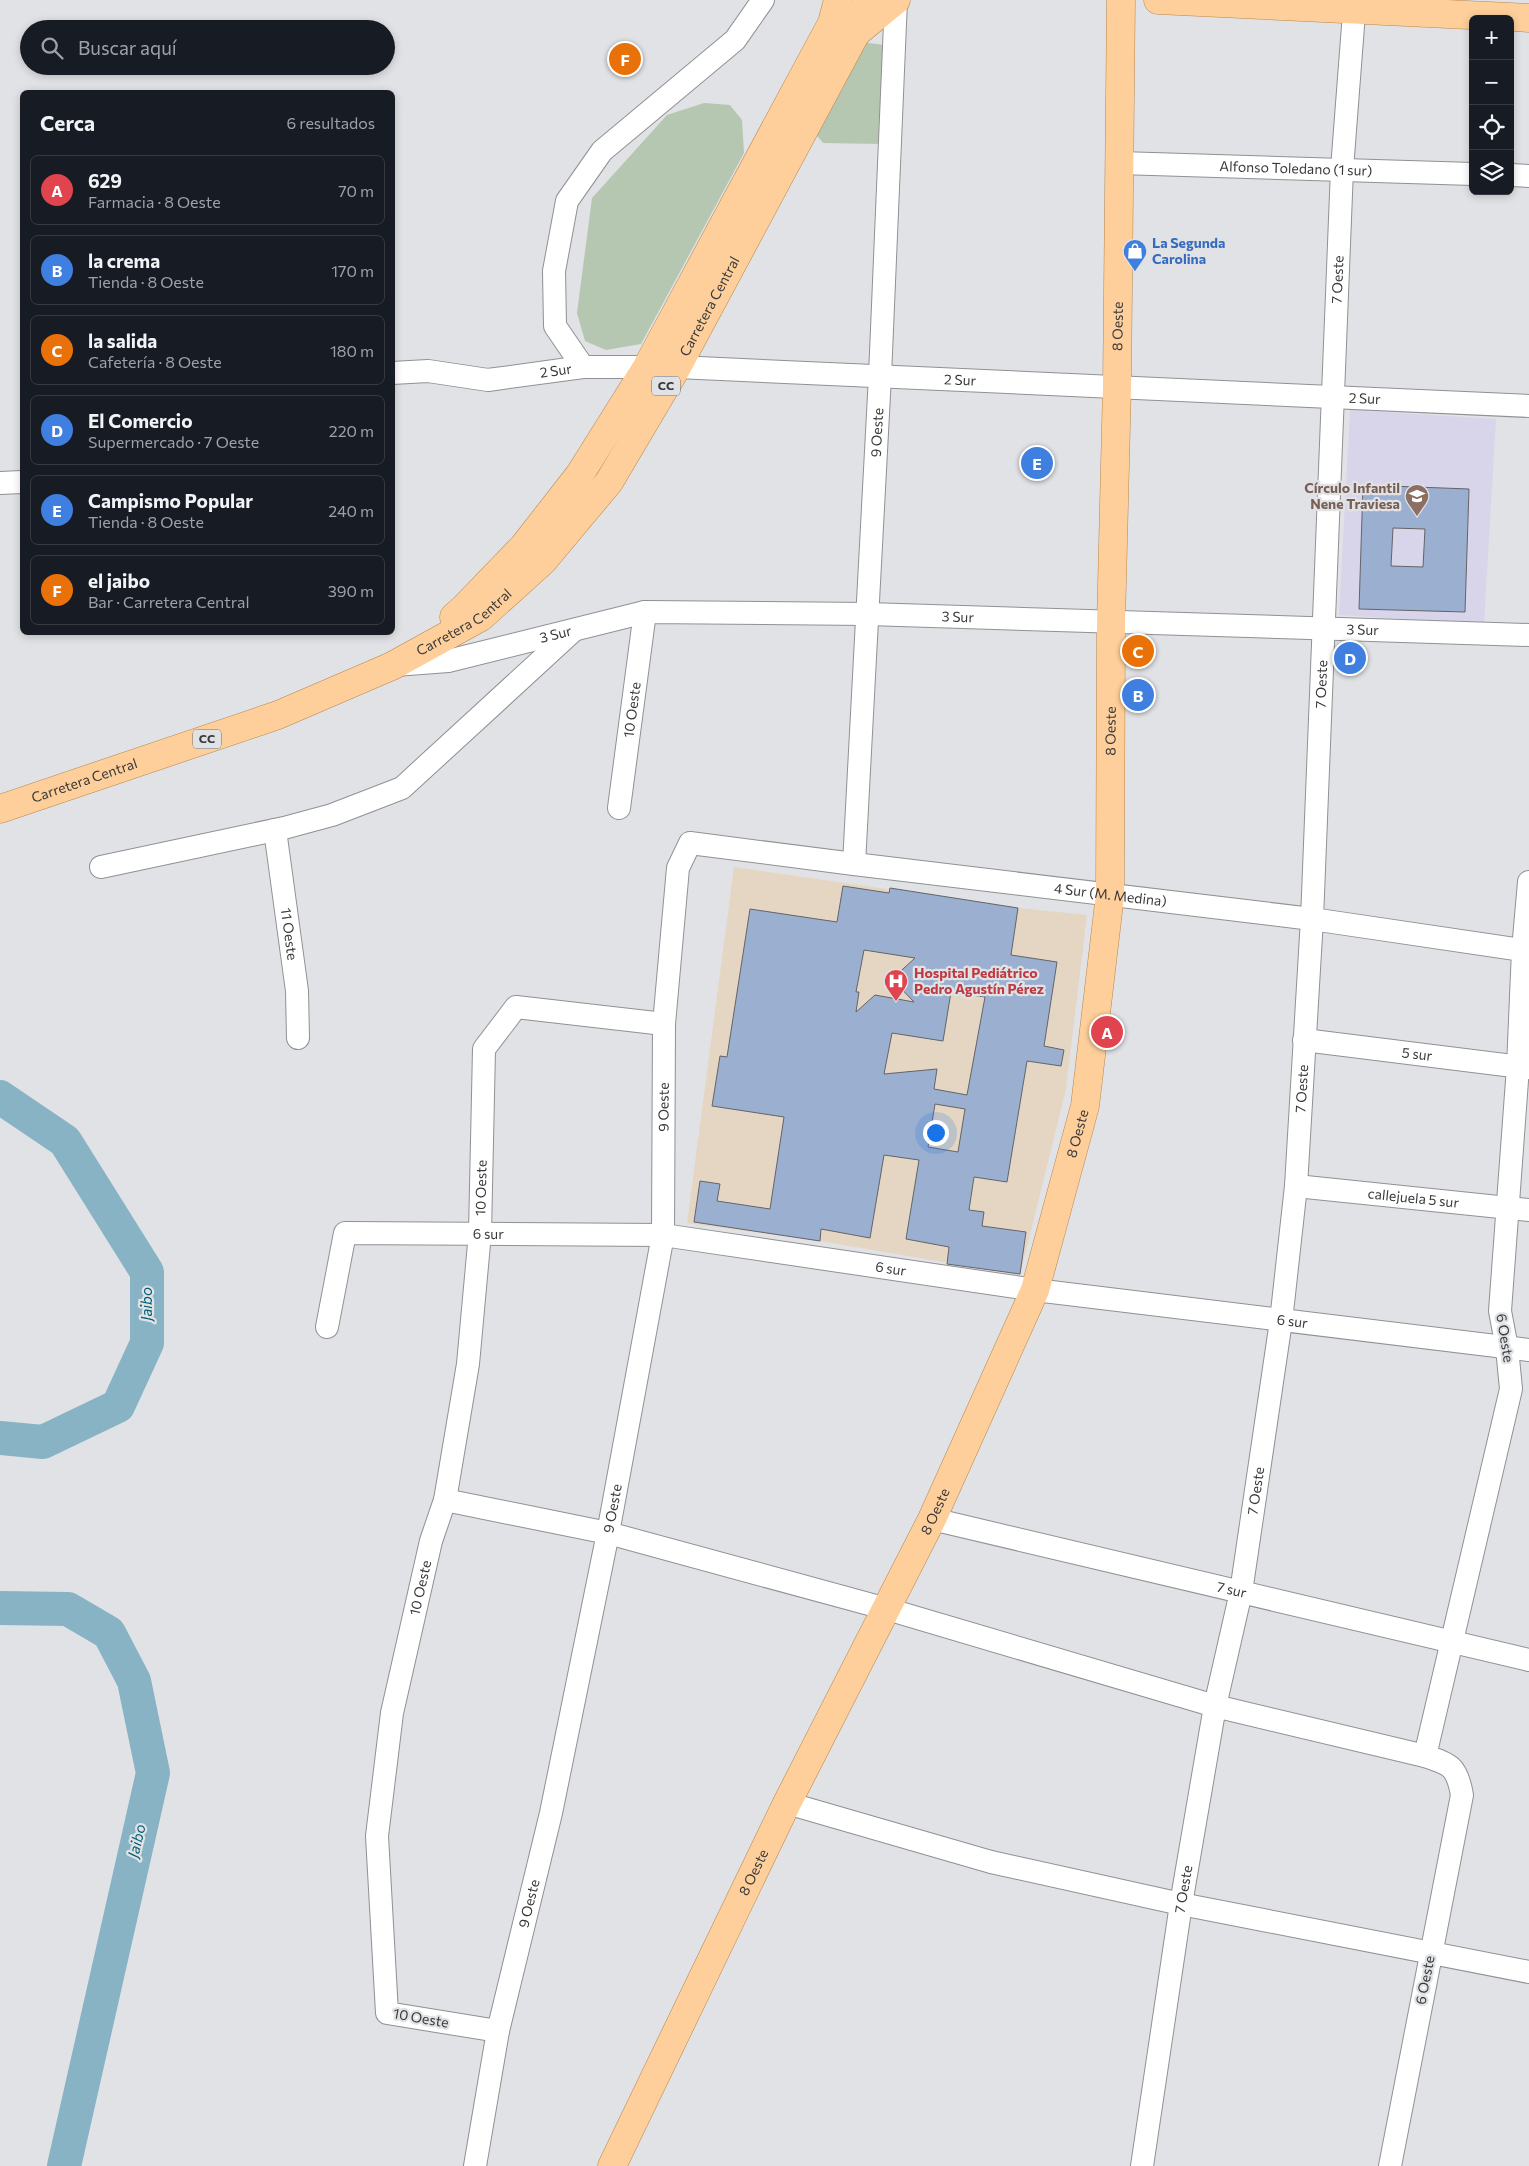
<!DOCTYPE html>
<html lang="es">
<head>
<meta charset="utf-8">
<style>
  body { margin:0; font-family:Commissioner,sans-serif; background:#242831; color:#f1f3f6 }
  .controls { position:absolute; right:15px; top:15px; display:grid; overflow:hidden; border-radius:8px; box-shadow:0 2px 8px #0003 }
  .controls button { width:45px; height:45px; display:grid; place-items:center; padding:0; border:0; border-bottom:1px solid #363941; background:#171b24; color:#f1f3f6; font:25px sans-serif }
  .you { position:absolute; left:935px; top:1132px; width:18px; height:18px; margin:-12px; border:4px solid #fff; border-radius:50%; background:#1a73e8; box-shadow:0 0 0 8px #1a73e833 }
  .badge { display:grid; place-items:center; width:32px; height:32px; border-radius:50%; background:#0b8043; color:#fff; font-size:16px; font-weight:700 }
  .pin { position:absolute; translate:-50% -50%; border:2px solid #fff; box-shadow:0 1px 5px #0006 }
  .list { margin:0; padding:0; list-style:none }
  h2 { display:flex; justify-content:space-between; align-items:center; height:65px; margin:0; padding:0 20px; font-size:21px }
  h2 small { font-size:16px; font-weight:400; color:#9ea1a6 }
  .list li { display:grid; grid-template-columns:32px 1fr auto; gap:15px; align-items:center; box-sizing:border-box; height:70px; margin:0 10px 10px; padding:0 10px; border:1px solid #363941; border-radius:8px }
  .list b { display:block; font-size:19px; white-space:nowrap }
  .list p { margin:0; font-size:16px; white-space:nowrap; color:#9ea1a6 }
  .list em { font-size:16px; font-style:normal; color:#9ea1a6 }
  .icon { flex:none; width:28px; height:28px; fill:none; stroke:currentColor; stroke-width:2; stroke-linecap:round; stroke-linejoin:round }
  .map { position:relative; flex:none; width:1529px; height:2166px; overflow:hidden }
  .search { position:absolute; background:#171b24; box-shadow:0 2px 8px #0003; left:20px; top:20px; width:375px; height:55px; display:flex; align-items:center; gap:12px; box-sizing:border-box; padding:0 18px; border-radius:28px; color:#9ea1a6; font-size:19px }
  .panel { position:absolute; background:#171b24; box-shadow:0 2px 8px #0003; left:20px; top:90px; width:375px; height:545px; border-radius:8px }
  .map>svg:first-child { display:block }
  .education { fill:#d8d5eb }
  .medical { fill:#e5d6c3 }
  .green { fill:#b6c7b1 }
  .lines { fill:none; stroke-linecap:round; stroke-linejoin:round }
  .river { stroke:#87b3c4; stroke-width:34 }
  .building { fill:#9bafd0; stroke:#636467; fill-rule:evenodd }
  .minor-casing { stroke:#8f9194; stroke-width:24 }
  .major-casing { stroke:#b8864d; stroke-width:29 }
  .minor { stroke:#fff; stroke-width:22 }
  .major { stroke:#fecf9a; stroke-width:28 }
  .labels { text-anchor:middle; stroke-width:4.5; stroke-linejoin:round; paint-order:stroke }
  .shield { fill:#e0e2e5; stroke:#6a6c6d; stroke-width:1 }
  .shield-label { font-size:12px; font-weight:bold; fill:#38393a }
  .street-label { font-size:14px; fill:#38393a; stroke:#e0e2e5 }
  .shop-label { font-size:14px; font-weight:bold; fill:#366cbe; stroke:#e0e2e5; text-anchor:start }
  .education-label { font-size:14px; font-weight:bold; fill:#785e54; stroke:#e0e2e5; text-anchor:end }
  .health-label { font-size:14px; font-weight:bold; fill:#be3a42; stroke:#e0e2e5; text-anchor:start }
  .water-label { font-size:15px; font-style:italic; fill:#025e76; stroke:#e0e2e5 }
</style>
</head>
<body>
<div class="map">
<svg width="1529" height="2166" viewBox="0 0 1529 2166">
  <rect width="100%" height="100%" fill="#e0e2e5"/>
  <path class="education" d="M1350,410L1496,419L1484,624L1339,615Z"/>
  <path class="medical" d="M734,867L1018,908L1087,915L1066,1089L1020,1275L820,1241L687,1223Z"/>
  <path class="green" d="M862,42L884,45L881,144L823,143L814,132Z
    M704,103L730,105L742,120L744,153L641,344L606,350L585,341L577,313L592,198L667,115Z"/>
  <g class="lines">
    <path class="river" d="M0,1097L65,1141L147,1272V1343L118,1406L43,1442L0,1438
      M0,1608L68,1609L109,1633L134,1681L153,1773L64,2166"/>
  </g>
  <path class="building" d="M1363,485L1469,489L1465,612L1359,609ZM1393,528L1425,529L1423,567L1391,566Z
    M843,886L889,893L890,888L1018,908L1011,955L1057,962L1044,1046L1064,1050L1061,1066L1027,1061L1007,1182L974,1177L969,1210L984,1212L982,1226L1026,1232L1020,1274L947,1264L949,1247L906,1239L919,1160L884,1155L870,1238L821,1229L820,1241L694,1222L700,1181L720,1184L717,1201L770,1209L784,1117L712,1106L720,1056L727,1057L750,909L837,922ZM864,950L915,958L892,979L914,1002L875,995L856,1012L859,992H856ZM951,992L985,997L967,1095L934,1089L937,1069L884,1074L892,1033L943,1041ZM935,1104L965,1109L958,1152L928,1147Z"/>
  <g class="lines">
    <g class="minor-casing">
      <g id="minor">
        <path id="s1" d="M1120,163L1473,174"/>
        <path d="M1510,175L1529,176"/>
        <path d="M583,367L555,326L554,271L567,201L602,151L735,40L763,0"/>
        <path id="s2" d="M392,373L428,371L488,380L583,367H677L1529,406"/>
        <path d="M0,483L22,482"/>
        <path id="s3" d="M395,665L448,661L645,612L868,614L1529,635"/>
        <path id="s4" d="M619,808L645,612"/>
        <path id="s5" d="M275,830L297,991L298,1038"/>
        <path id="s6" d="M854,864L880,376L896,0"/>
        <path d="M101,867L284,828L332,815L402,788L573,631"/>
        <path id="s7" d="M1304,1040L1529,1068"/>
        <path id="s8" d="M1296,1186L1529,1210"/>
        <path id="s9" d="M327,1327L345,1233L663,1235L1035,1290L1529,1350"/>
        <path d="M445,1500L608,1533L887,1609L1215,1706L1425,1756C1450,1764 1457,1766 1462,1795L1390,2166"/>
        <path id="s10" d="M932,1519L1529,1660"/>
        <path d="M1425,1756L1511,1389L1507,1348L1500,1311L1518,1067L1523,950L1529,882"/>
        <path d="M787,1803L991,1862L1181,1904L1529,1972"/>
        <path id="s11" d="M498,2031L387,2013L377,1836L392,1713L431,1541L445,1500L468,1364L480,1233L484,1049L516,1007L664,1024"/>
        <path id="s12" d="M475,2166L498,2031L551,1813L608,1533L663,1235L664,1024L678,868L690,843L854,864L1312,919L1529,951"/>
        <path id="s13" d="M1142,2166L1181,1904L1215,1706L1241,1592L1281,1321L1296,1186L1312,919L1342,169L1355,0"/>
      </g>
    </g>
    <g class="major-casing">
      <g id="major">
        <path d="M1158,0L1529,18"/>
        <path d="M856,33L896,0"/>
        <path d="M454,617L464,608L523,547L580,474L647,367L832,23L838,0"/>
        <path id="s14" d="M0,809L278,715L392,666L481,617L543,561L609,482L677,367L856,33L867,0"/>
        <path id="s15" d="M612,2166L787,1803L932,1519L1035,1290L1085,1106L1110,895L1111,623L1117,386L1121,0"/>
      </g>
    </g>
    <use href="#minor" class="minor"/>
    <use href="#major" class="major"/>
  </g>
  <defs>
    <g id="shop-pin" transform="scale(1.25)"><path d="M0 17L-7.5 6A9.5 9.5 0 1 1 7.5 6Z" fill="#3f7fe0" stroke="#e0e2e5"/><path d="M-5-2.5h2.3a2.7 3.5 0 0 1 5.4 0H5L5.5 6h-11ZM-1.5-2.5h3a1.5 2.3 0 0 0-3 0Z" fill="#fff"/></g>
    <g id="school-pin" transform="scale(1.25)"><path d="M0 17L-7.5 6A9.5 9.5 0 1 1 7.5 6Z" fill="#8d6e63" stroke="#e0e2e5"/><path d="M0-5L7-2L0 1L-7-2ZM-4 1L0 2.5L4 1V4Q0 6-4 4Z" fill="#fff"/></g>
    <g id="hospital-pin" transform="scale(1.25)"><path d="M0 17L-7.5 6A9.5 9.5 0 1 1 7.5 6Z" fill="#e0444e" stroke="#e0e2e5"/><path d="M-5-5h3v3.5h4V-5h3V5h-3V1.5h-4V5h-3Z" fill="#fff"/></g>
  </defs>
  <g fill-rule="evenodd">
    <use href="#shop-pin" x="1135" y="251"/>
    <use href="#school-pin" x="1417" y="496"/>
    <use href="#hospital-pin" x="896" y="981"/>
  </g>
  <g class="labels">
    <g class="shield">
      <rect x="652" y="376.5" width="28" height="19" rx="4"/>
      <rect x="193" y="729.5" width="28" height="19" rx="4"/>
    </g>
    <g class="shield-label">
      <text x="666" y="390">CC</text>
      <text x="207" y="743">CC</text>
    </g>
    <g class="street-label">
      <text dy="5" stroke="none"><textPath href="#s1" startOffset="176">Alfonso Toledano (1 sur)</textPath></text>
      <text dy="5" stroke="none"><textPath href="#s13" startOffset="1900">7 Oeste</textPath></text>
      <text dy="5" stroke="none"><textPath href="#s14" startOffset="908">Carretera Central</textPath></text>
      <text dy="5" stroke="none"><textPath href="#s15" startOffset="1945">8 Oeste</textPath></text>
      <text dy="5" stroke="none"><textPath href="#s2" startOffset="165">2 Sur</textPath></text>
      <text dy="5" stroke="none"><textPath href="#s2" startOffset="570">2 Sur</textPath></text>
      <text dy="5" stroke="none"><textPath href="#s2" startOffset="975">2 Sur</textPath></text>
      <text dy="5" stroke="none"><textPath href="#s6" startOffset="432">9 Oeste</textPath></text>
      <text dy="5" stroke="none"><textPath href="#s3" startOffset="569">3 Sur</textPath></text>
      <text dy="5" stroke="none"><textPath href="#s14" startOffset="502">Carretera Central</textPath></text>
      <text dy="5" stroke="none"><textPath href="#s3" startOffset="974">3 Sur</textPath></text>
      <text dy="5" stroke="none"><textPath href="#s3" startOffset="164">3 Sur</textPath></text>
      <text dy="5" stroke="none"><textPath href="#s13" startOffset="1495">7 Oeste</textPath></text>
      <text dy="5" stroke="none"><textPath href="#s4" startOffset="99">10 Oeste</textPath></text>
      <text dy="5" stroke="none"><textPath href="#s15" startOffset="1540">8 Oeste</textPath></text>
      <text dy="5" stroke="none"><textPath href="#s14" startOffset="89">Carretera Central</textPath></text>
      <text dy="5" stroke="none"><textPath href="#s12" startOffset="1769">4 Sur (M. Medina)</textPath></text>
      <text dy="5" stroke="none"><textPath href="#s5" startOffset="105">11 Oeste</textPath></text>
      <text dy="5" stroke="none"><textPath href="#s7" startOffset="114">5 sur</textPath></text>
      <text dy="5" stroke="none"><textPath href="#s13" startOffset="1090">7 Oeste</textPath></text>
      <text dy="5" stroke="none"><textPath href="#s12" startOffset="1078">9 Oeste</textPath></text>
      <text dy="5" stroke="none"><textPath href="#s15" startOffset="1135">8 Oeste</textPath></text>
      <text dy="5" stroke="none"><textPath href="#s11" startOffset="948">10 Oeste</textPath></text>
      <text dy="5" stroke="none"><textPath href="#s8" startOffset="118">callejuela 5 sur</textPath></text>
      <text dy="5" stroke="none"><textPath href="#s9" startOffset="239">6 sur</textPath></text>
      <text dy="5" stroke="none"><textPath href="#s9" startOffset="644">6 sur</textPath></text>
      <text dy="5" stroke="none"><textPath href="#s9" startOffset="1049">6 sur</textPath></text>
      <text transform="translate(1505 1338) rotate(81)" y="5">6 Oeste</text>
      <text dy="5" stroke="none"><textPath href="#s13" startOffset="685">7 Oeste</textPath></text>
      <text dy="5" stroke="none"><textPath href="#s12" startOffset="672">9 Oeste</textPath></text>
      <text dy="5" stroke="none"><textPath href="#s15" startOffset="730">8 Oeste</textPath></text>
      <text dy="5" stroke="none"><textPath href="#s11" startOffset="542">10 Oeste</textPath></text>
      <text dy="5" stroke="none"><textPath href="#s10" startOffset="308">7 sur</textPath></text>
      <text dy="5" stroke="none"><textPath href="#s15" startOffset="326">8 Oeste</textPath></text>
      <text dy="5" stroke="none"><textPath href="#s13" startOffset="280">7 Oeste</textPath></text>
      <text dy="5" stroke="none"><textPath href="#s12" startOffset="268">9 Oeste</textPath></text>
      <text transform="translate(1425 1980) rotate(-79)" y="5">6 Oeste</text>
      <text transform="translate(421 2018) rotate(10)" y="5">10 Oeste</text>
    </g>
    <g class="shop-label">
      <text x="1152" y="248">La Segunda<tspan x="1152" dy="16">Carolina</tspan></text>
    </g>
    <g class="education-label">
      <text x="1400" y="493">Círculo Infantil<tspan x="1400" dy="16">Nene Traviesa</tspan></text>
    </g>
    <g class="health-label">
      <text x="914" y="978">Hospital Pediátrico<tspan x="914" dy="16">Pedro Agustín Pérez</tspan></text>
    </g>
    <g class="water-label">
      <text transform="translate(147 1304) rotate(-90)" y="5">Jaibo</text>
      <text transform="translate(137 1841) rotate(-77)" y="5">Jaibo</text>
    </g>
  </g>
</svg>
<div class="controls">
<button>+</button>
<button>−</button>
<button><svg class="icon" aria-label="locate" viewBox="0 0 24 24"><circle cx="12" cy="12" r="6"/><path d="M12 2v4M12 18v4M2 12h4M18 12h4"/></svg></button>
<button><svg class="icon" aria-label="layers" viewBox="0 0 24 24"><path d="M12 4l9 5-9 5-9-5zM3 14l9 5 9-5"/></svg></button>
</div>
<div class="you"></div>
<div class="pin badge" style="left:1107px;top:1032px;background:#e0444e">A</div>
<div class="pin badge" style="left:1138px;top:695px;background:#3f7fe0">B</div>
<div class="pin badge" style="left:1138px;top:651px;background:#e8710a">C</div>
<div class="pin badge" style="left:1350px;top:658px;background:#3f7fe0">D</div>
<div class="pin badge" style="left:1037px;top:463px;background:#3f7fe0">E</div>
<div class="pin badge" style="left:625px;top:59px;background:#e8710a">F</div>
<div class="search"><svg class="icon" aria-label="search" viewBox="0 0 24 24"><circle cx="10" cy="10" r="6"/><path d="M15 15l6 6"/></svg>Buscar aquí</div>
<section class="panel">
<h2>Cerca<small>6 resultados</small></h2>
<ul class="list">
<li><span class="badge" style="background:#e0444e">A</span><div><b>629</b><p>Farmacia · 8 Oeste</p></div><em>70 m</em></li>
<li><span class="badge" style="background:#3f7fe0">B</span><div><b>la crema</b><p>Tienda · 8 Oeste</p></div><em>170 m</em></li>
<li><span class="badge" style="background:#e8710a">C</span><div><b>la salida</b><p>Cafetería · 8 Oeste</p></div><em>180 m</em></li>
<li><span class="badge" style="background:#3f7fe0">D</span><div><b>El Comercio</b><p>Supermercado · 7 Oeste</p></div><em>220 m</em></li>
<li><span class="badge" style="background:#3f7fe0">E</span><div><b>Campismo Popular</b><p>Tienda · 8 Oeste</p></div><em>240 m</em></li>
<li><span class="badge" style="background:#e8710a">F</span><div><b>el jaibo</b><p>Bar · Carretera Central</p></div><em>390 m</em></li>
</ul>
</section>
</div>
</body>
</html>
